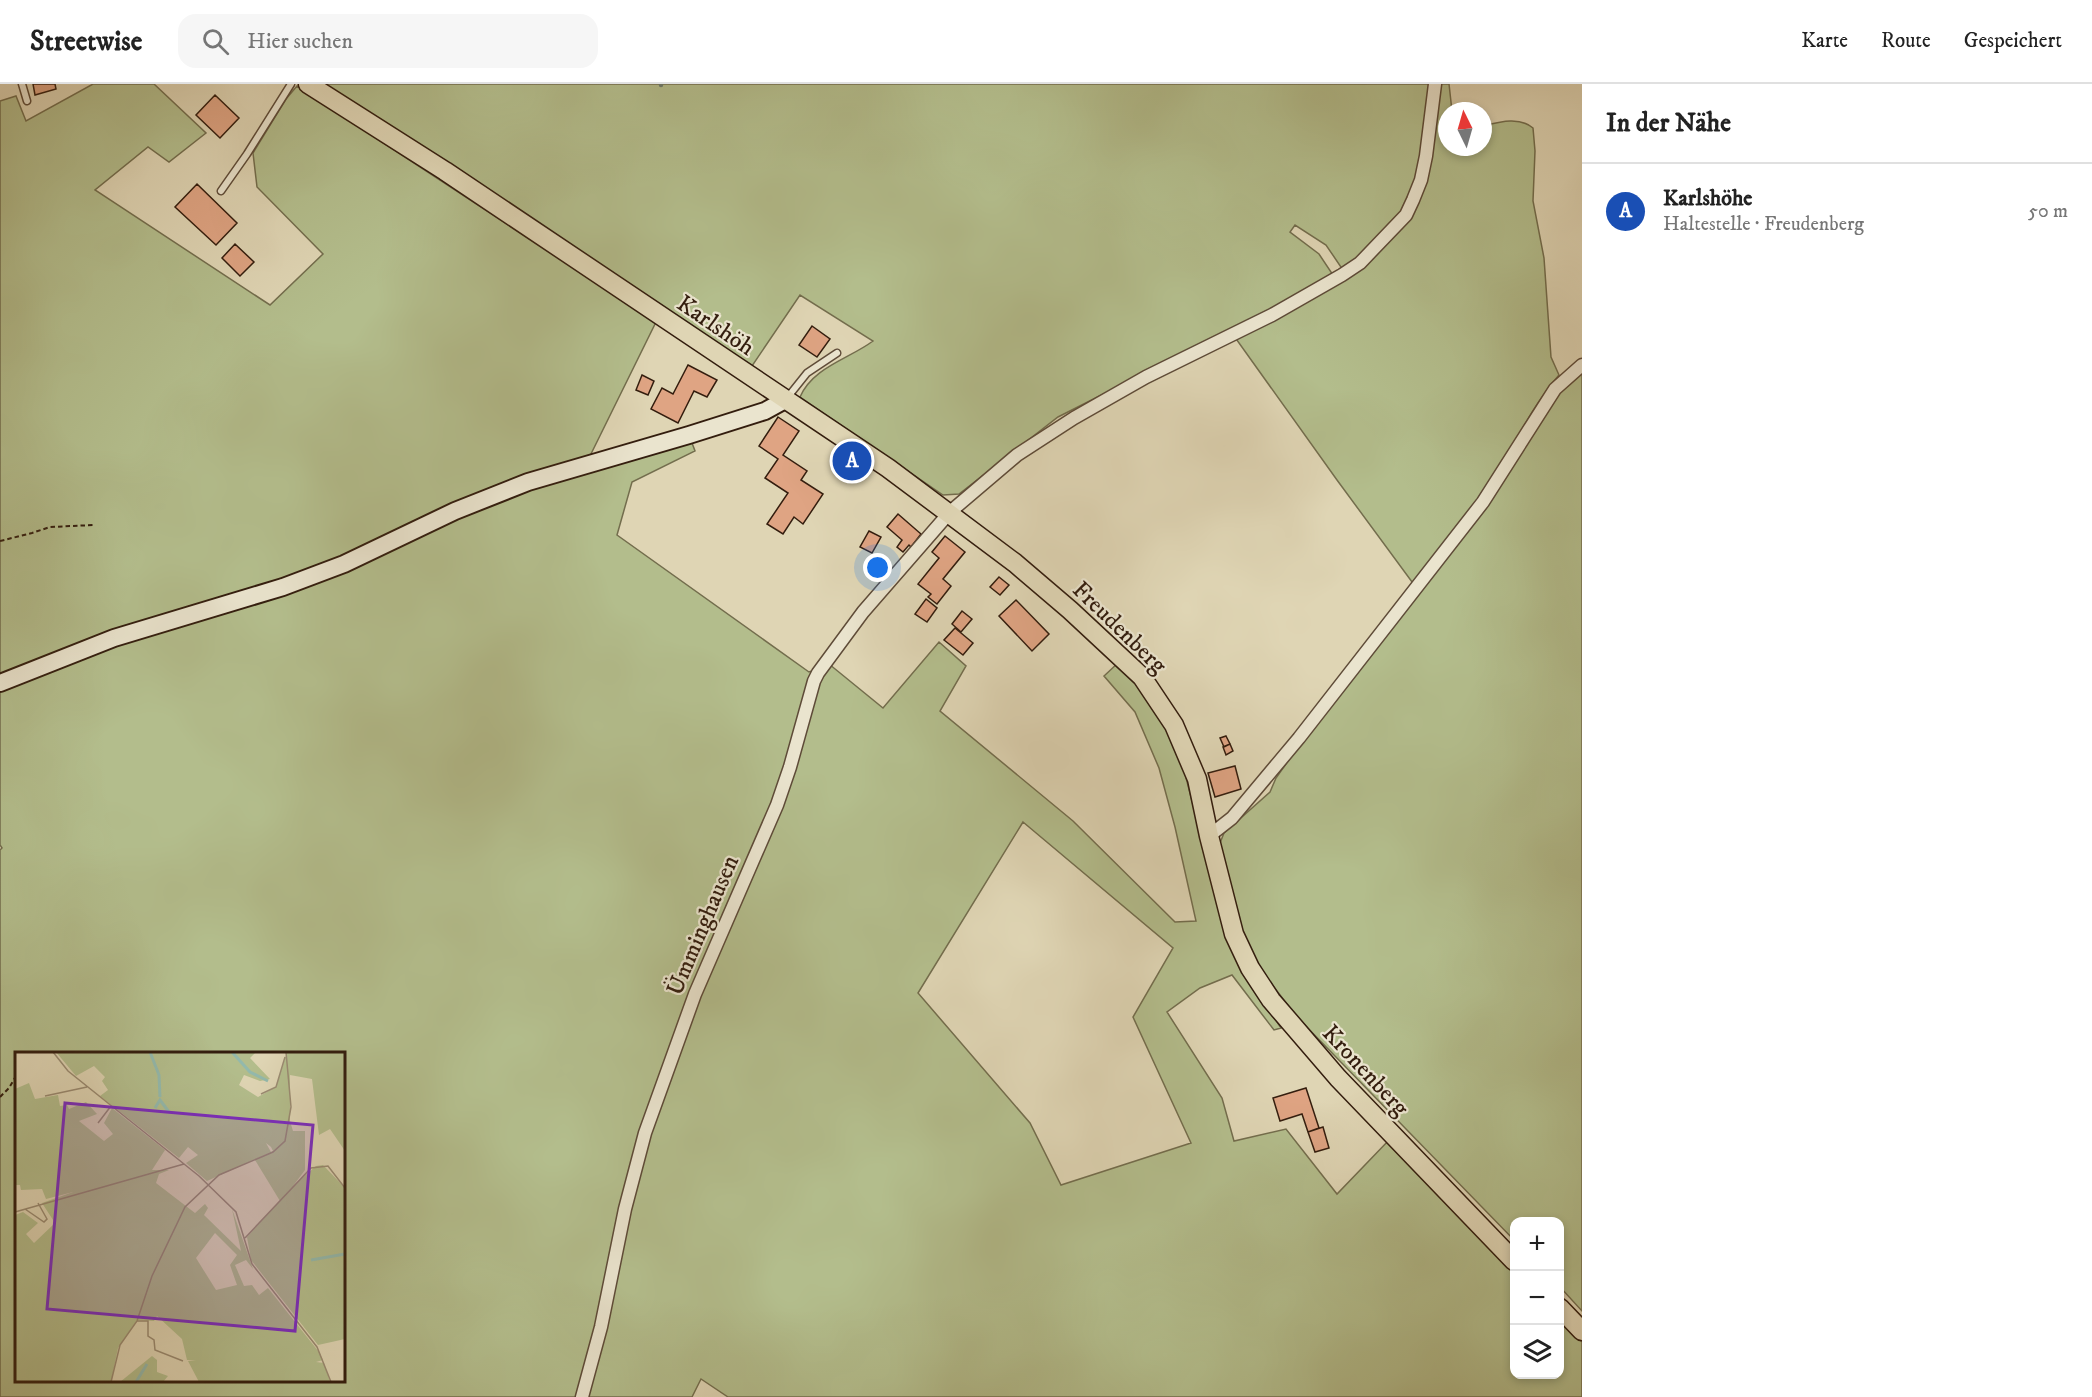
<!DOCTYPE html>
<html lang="de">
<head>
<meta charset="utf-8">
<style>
  body { margin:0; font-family:"IM FELL DW Pica",serif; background:#f6f6f6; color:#222 }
  .controls { position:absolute; right:18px; bottom:18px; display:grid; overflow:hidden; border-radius:12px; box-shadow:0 3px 9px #0003 }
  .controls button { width:54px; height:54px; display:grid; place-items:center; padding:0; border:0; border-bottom:2px solid #e0e0e0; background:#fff; color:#222; font:30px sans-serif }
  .compass { position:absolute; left:1438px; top:18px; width:54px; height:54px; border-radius:50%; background:#fff; box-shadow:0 3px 9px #0003; rotate:355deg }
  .you { position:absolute; left:878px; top:484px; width:21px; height:21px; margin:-15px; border:4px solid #fff; border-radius:50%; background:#1a73e8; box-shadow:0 0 0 9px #1a73e833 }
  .badge { display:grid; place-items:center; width:39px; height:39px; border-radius:50%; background:#0b8043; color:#fff; font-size:20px; font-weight:700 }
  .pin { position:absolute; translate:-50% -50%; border:3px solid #fff; box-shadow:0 2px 6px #0006 }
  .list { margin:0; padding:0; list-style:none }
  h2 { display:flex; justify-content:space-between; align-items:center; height:78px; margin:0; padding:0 24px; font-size:26px }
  h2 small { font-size:20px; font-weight:400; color:#767676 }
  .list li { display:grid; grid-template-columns:39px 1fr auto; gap:18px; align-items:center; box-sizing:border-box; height:96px; padding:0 24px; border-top:2px solid #e0e0e0 }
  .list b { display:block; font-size:22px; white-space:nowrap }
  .list p { margin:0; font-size:20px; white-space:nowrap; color:#767676 }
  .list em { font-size:20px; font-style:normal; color:#767676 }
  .icon { flex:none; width:33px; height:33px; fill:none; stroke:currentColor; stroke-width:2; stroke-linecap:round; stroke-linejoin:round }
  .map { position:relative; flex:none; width:1582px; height:1313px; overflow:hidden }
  header { display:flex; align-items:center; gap:36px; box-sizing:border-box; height:84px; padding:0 30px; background:#fff; border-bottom:2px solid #e0e0e0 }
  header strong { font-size:28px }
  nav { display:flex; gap:33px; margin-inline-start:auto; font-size:21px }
  .search { width:420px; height:54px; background:#f6f6f6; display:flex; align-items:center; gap:15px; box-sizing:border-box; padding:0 21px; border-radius:18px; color:#767676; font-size:22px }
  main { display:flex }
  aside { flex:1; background:#fff }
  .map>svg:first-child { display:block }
  .green { fill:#b3bd8c; stroke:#736d4d; stroke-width:1.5; fill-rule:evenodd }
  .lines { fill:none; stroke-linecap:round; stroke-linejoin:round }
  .stream { stroke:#6d7b6d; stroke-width:4.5 }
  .building { fill:#dfa483; stroke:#331d0e; stroke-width:1.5 }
  .lane-casing { stroke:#5e4b38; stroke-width:9 }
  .street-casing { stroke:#5e4b38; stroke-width:15 }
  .secondary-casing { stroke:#331d0e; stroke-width:20 }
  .primary-casing { stroke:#331d0e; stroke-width:21 }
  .path { stroke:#331d0e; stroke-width:2; stroke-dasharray:4.5 3; stroke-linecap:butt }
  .lane { stroke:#eae4ce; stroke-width:6 }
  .street { stroke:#eae4ce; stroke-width:12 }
  .secondary { stroke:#eae4ce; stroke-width:16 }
  .primary { stroke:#dfd5b4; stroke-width:18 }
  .labels { text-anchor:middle; stroke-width:4.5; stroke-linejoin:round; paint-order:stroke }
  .street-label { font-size:24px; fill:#331d0e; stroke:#eae4ce }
  .inset-river { fill:none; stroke:#93b9ac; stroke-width:3 }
  .inset-road { fill:none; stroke:#9a8b72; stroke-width:1.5 }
  .view { fill:#7b2cbf; fill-opacity:0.15; stroke:#7b2cbf; stroke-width:3 }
  .inset-edge { fill:none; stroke:#331d0e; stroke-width:3 }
</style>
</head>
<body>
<header>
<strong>Streetwise</strong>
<div class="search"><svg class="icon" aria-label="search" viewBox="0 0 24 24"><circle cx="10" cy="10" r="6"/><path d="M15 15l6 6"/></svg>Hier suchen</div>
<nav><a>Karte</a><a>Route</a><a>Gespeichert</a></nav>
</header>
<main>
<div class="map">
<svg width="1582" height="1313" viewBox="0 0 1582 1313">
  <rect width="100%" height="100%" fill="#dfd5b4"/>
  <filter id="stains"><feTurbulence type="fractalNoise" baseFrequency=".00333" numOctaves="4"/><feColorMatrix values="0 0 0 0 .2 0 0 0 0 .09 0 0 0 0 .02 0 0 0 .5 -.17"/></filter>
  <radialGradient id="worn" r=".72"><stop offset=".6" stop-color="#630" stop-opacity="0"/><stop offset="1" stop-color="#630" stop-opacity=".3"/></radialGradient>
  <path class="green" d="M93,0H154L206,49L169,78L148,63L95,106L270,221L323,170L257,103L253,69L286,15L297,2L656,238L588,376L343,477L0,592V17L16,12L26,37Z
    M322,0H1449L1452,27H1447V63H1483V42C1499,38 1519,32 1533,44L1535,67L1533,117L1544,174L1551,273L1559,291C1526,329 1508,376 1480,417C1460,446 1437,474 1415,502L1337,396L1234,252L1343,186L1326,161L1295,141L1290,148L1319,170L1333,191L1288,217L1058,333L959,410L943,411L800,313C813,283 849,275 873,257L800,211L752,282Z
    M1582,284V1227L1560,1203V1138H1514V1156L1297,933L1263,889L1244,852L1220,759L1224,749L1270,708L1276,694L1303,656L1547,321Z
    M689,351L695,367L632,398L617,451L809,588L829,580L883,624L939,558L966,582L940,627L1073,737L1175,838L1196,837L1175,743L1159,684L1135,628L1104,592L1119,578L1161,629L1184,686L1199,744L1242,884L1281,944L1274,946L1232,891L1200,904L1167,928L1222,1014L1234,1057L1286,1045L1337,1110L1389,1056L1514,1187V1290H1560V1235L1582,1258V1313H728L701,1295L692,1313H0V766L2,764L0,761V600L283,503L455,427ZM1023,738L1173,864L1133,933L1191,1059L1061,1101L1030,1039L918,909ZM16,970H344V1296H16Z"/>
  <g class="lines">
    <path class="stream" d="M661,0V1"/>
  </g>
  <path class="building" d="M33,0H55L56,5L35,11Z
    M215,11L239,34L220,54L196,31Z
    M197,100L237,139L216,161L175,123Z
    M235,160L254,178L240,192L222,174Z
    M812,242L830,255L817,273L799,261Z
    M688,281L717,296L707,313L694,307L678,339L651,325L662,304L673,310Z
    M642,291L654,297L648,311L636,306Z
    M778,333L799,347L783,371L807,387L801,396L823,410L803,440L794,433L783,450L767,440L788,409L765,394L778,375L759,362Z
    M898,430L921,450L911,463L909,461L903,468L897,463L902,456L887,443Z
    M869,447L881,453L872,469L860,463Z
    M945,452L965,468L943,495L951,502L937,520L928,513L931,510L918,500L939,474L932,468Z
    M999,493L1009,501L1000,511L990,503Z
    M926,515L937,524L927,538L915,530Z
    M1016,516L1049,550L1032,567L999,532Z
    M962,527L972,535L961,548L952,540Z
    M955,544L973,559L963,571L944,556Z
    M1226,652L1230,660L1224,663L1220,654Z
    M1230,660L1233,667L1226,671L1223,663Z
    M1235,682L1241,705L1215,713L1208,689Z
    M1306,1004L1319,1044L1308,1048L1302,1030L1280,1037L1273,1014Z
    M1323,1043L1329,1064L1315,1068L1308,1048Z"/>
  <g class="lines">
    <g class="lane-casing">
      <path id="lane" d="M22,0L27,17
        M221,107L247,70L291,0
        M787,314L807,289L837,269"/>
    </g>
    <g class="street-casing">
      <path id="street" d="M1209,752L1232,734L1299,654L1483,418L1555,305L1582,281
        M582,1313L601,1243L625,1125L645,1049L695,910L777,721L790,683L814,597L818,589L863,528L950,428L1017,371L1074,334L1146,293L1272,231L1342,191L1360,179L1406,131L1413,116L1421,96L1426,72L1435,0"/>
    </g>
    <g class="secondary-casing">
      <path id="secondary" d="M0,599L114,554L283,503L344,480L455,427L528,398L689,351L765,327L785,316"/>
    </g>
    <g class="primary-casing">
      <path id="primary" d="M308,0L445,87L888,384L1015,479L1070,526L1142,593L1174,641L1197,695L1209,752L1234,850L1250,884L1271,916L1338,994L1514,1177
        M1560,1224L1582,1247"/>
    </g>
    <path class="path" d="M0,457L32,449L50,443L94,441
      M1102,533L1140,568
      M0,1013L9,1004L16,992"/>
    <use href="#lane" class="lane"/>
    <use href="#street" class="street"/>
    <use href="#secondary" class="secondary"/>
    <use href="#primary" class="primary"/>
  </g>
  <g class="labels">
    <g class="street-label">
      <text transform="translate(716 241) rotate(34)" y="8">Karlshöh</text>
      <text transform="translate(1120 543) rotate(44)" y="8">Freudenberg</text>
      <text transform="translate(702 841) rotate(-67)" y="8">Ümminghausen</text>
      <text transform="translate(1366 986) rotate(47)" y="8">Kronenberg</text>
    </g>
  </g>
  <g transform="translate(15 968)">
    <rect width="330" height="330" fill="#dfd5b4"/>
    <path d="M41,0H241L235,6L255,27L245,29L229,23L224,33L243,45L261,35L272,0H330V99L315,77L304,83L297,27L275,23V69L278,79H290V118L278,134L301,114L308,113L330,136V287L303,293L236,208L232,185L265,149L240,108L258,99L256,95L251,91L256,100L192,129L171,111L183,103L173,95L164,106L85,44L93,38L87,29L90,25L79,14L61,24ZM14,31L20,47L43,43L45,54L52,53L54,57L71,50L82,62L64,69L89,89L98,82L89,71L97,56L150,98L137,118H154L144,122L141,131L180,161L190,152L193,156L189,163L226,199L217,157L238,217L231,208L220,213L229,234L237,233L244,243L253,236L304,300L308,308L301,310L309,311L315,330H184L173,309L181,308H172L167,287L142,264L139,269L122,268L103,296L96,330H0V163L8,160L23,171L11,182L19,191L40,171L27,151L58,140L31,147L27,137L6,138L5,133H0V37ZM200,181L222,203L215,213L222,233L201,238L181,206ZM137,304L142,308V320L153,324L148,330H105Z" fill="#b3bd8c" fill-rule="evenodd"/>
    <path class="inset-river" d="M135,0L144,23L145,45M217,0L235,20L253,29M140,56L145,48L154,60M296,208L330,202M121,330L132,312"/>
    <path class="inset-road" d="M38,0L53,19L184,124L221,160L237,212L302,295L316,330M246,42L261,35L270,5M30,44L72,35M83,71L96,54M10,157L29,170L32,167L23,151M0,160L169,112M230,186L296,116L313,114L330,136M122,269H133V284L139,288L140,298L168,309M96,330L105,293L122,269L137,224L170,155L204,123L258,100L270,89L276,55L271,0"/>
    <path class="view" d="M50,51L298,73L280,279L32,257Z"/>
    <rect width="330" height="330" class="inset-edge"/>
  </g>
  <rect width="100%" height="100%" filter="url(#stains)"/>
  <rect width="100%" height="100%" fill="url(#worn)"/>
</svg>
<div class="controls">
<button>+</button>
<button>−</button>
<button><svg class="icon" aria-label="layers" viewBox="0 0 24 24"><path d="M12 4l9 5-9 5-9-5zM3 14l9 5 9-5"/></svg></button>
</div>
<svg class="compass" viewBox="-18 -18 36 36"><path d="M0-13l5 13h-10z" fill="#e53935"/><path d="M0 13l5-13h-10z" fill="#767676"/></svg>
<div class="you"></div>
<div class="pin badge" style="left:852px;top:377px;background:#1a4fb4">A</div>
</div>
<aside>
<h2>In der Nähe<small></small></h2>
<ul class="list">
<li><span class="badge" style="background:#1a4fb4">A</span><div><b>Karlshöhe</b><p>Haltestelle · Freudenberg</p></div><em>50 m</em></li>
</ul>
</aside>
</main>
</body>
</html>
